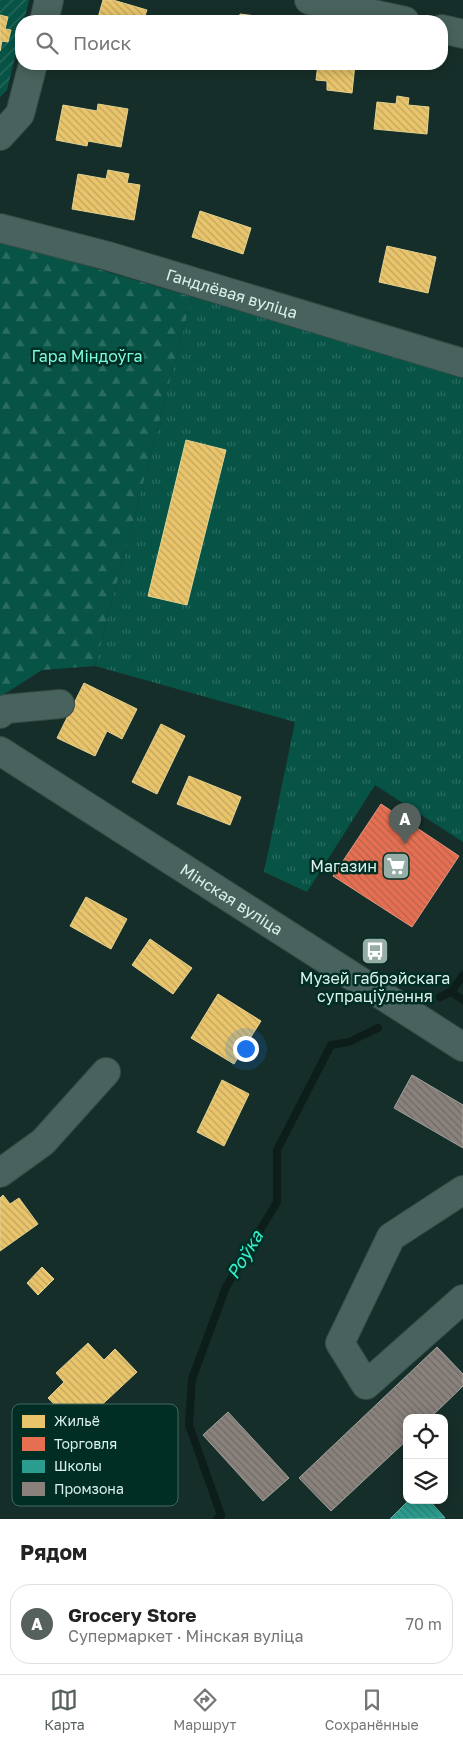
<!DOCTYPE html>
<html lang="ru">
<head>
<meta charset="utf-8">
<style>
  body { margin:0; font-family:"Golos Text",sans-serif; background:#f6f6f6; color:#222 }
  .controls { position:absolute; right:15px; bottom:15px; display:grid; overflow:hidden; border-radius:10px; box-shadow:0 2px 12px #0003 }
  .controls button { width:45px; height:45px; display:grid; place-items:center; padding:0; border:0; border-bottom:1px solid #e0e0e0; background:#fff; color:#222; font:25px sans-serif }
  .you { position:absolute; left:245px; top:1048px; width:18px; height:18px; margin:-12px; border:4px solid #fff; border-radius:50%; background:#1a73e8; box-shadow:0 0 0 8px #1a73e833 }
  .badge { display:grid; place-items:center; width:32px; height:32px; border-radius:50%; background:#56615d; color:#fff; font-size:16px; font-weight:700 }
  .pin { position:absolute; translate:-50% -41px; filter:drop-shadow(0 1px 2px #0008) }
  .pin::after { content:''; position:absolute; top:26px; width:18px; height:15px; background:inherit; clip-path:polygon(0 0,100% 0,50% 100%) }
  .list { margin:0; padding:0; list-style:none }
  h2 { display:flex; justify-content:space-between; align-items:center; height:65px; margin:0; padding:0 20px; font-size:21px }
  h2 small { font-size:16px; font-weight:400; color:#767676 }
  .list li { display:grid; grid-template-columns:32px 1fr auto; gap:15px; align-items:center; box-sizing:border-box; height:80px; margin:0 10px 10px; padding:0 10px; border:1px solid #e0e0e0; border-radius:20px }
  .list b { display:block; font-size:19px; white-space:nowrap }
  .list p { margin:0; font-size:16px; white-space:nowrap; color:#767676 }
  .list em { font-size:16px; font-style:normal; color:#767676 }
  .icon { flex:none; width:28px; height:28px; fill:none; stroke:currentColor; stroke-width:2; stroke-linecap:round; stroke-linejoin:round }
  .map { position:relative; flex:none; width:463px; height:1519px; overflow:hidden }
  .search { position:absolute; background:#fff; box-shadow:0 2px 12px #0003; left:15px; right:15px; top:15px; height:55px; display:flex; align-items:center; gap:12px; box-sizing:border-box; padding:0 18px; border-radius:20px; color:#767676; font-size:19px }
  .sheet { height:155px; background:#fff }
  nav { display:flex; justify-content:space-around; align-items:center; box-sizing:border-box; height:70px; border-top:1px solid #e0e0e0; background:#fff; font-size:14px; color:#767676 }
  nav a { display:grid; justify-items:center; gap:2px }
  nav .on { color:#56615d }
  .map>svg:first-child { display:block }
  .grass { fill:url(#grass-tufts) }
  .forest { fill:url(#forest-firs) }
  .garden { fill:url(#garden-furrows) }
  .homes { fill:url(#homes-back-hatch); stroke:#e5d290 }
  .shops { fill:url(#shops-back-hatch); stroke:#e3967f }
  .schools { fill:url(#schools-back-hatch); stroke:#5fb6aa }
  .industry { fill:url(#industry-back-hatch); stroke:#a2a39d }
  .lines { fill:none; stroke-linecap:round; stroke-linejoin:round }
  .stream { stroke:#0d1e1a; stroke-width:8 }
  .minor-casing { stroke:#374c47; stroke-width:30 }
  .minor { stroke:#48635d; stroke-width:28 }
  .labels { text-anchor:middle; stroke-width:5; stroke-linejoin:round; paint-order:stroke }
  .street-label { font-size:16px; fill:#dbf1ea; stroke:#002e25 }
  .park-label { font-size:16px; fill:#7efadc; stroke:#002e25 }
  .poi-label { font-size:16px; fill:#dbf1ea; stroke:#002e25; text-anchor:end }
  .water-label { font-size:18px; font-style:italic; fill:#39f1cd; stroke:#002e25 }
  .key { fill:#002e25; stroke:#426860; stroke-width:1 }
  .key-label { font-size:14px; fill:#dbf1ea }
</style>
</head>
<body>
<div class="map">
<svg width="463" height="1519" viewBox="0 0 463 1519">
  <defs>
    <pattern id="grass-tufts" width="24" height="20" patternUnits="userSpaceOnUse" patternTransform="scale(1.25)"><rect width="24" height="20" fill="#075346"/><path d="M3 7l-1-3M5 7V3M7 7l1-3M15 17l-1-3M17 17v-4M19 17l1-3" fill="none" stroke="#2b6c61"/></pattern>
    <pattern id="forest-firs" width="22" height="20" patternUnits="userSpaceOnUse" patternTransform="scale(1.25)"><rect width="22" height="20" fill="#075346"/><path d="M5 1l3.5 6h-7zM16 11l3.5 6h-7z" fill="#2b6c61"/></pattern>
    <pattern id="garden-furrows" width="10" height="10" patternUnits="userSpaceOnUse" patternTransform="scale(1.25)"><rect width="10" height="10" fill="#075346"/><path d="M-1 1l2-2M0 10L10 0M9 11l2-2" fill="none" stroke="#2b6c61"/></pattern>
    <pattern id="homes-back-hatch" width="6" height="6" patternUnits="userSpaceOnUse" patternTransform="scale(1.25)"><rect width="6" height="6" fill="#e9c46a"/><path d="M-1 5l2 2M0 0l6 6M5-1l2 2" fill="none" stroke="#bfa561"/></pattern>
    <pattern id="shops-back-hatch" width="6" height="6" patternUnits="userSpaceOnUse" patternTransform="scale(1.25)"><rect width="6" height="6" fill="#e76f51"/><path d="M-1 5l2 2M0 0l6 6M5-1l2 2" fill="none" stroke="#b6634e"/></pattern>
    <pattern id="schools-back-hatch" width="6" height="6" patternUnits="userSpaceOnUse" patternTransform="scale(1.25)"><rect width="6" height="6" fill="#2a9d8f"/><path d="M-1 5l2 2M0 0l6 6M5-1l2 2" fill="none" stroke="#327f75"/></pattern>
    <pattern id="industry-back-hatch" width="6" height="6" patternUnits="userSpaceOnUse" patternTransform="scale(1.25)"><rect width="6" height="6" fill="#8a817c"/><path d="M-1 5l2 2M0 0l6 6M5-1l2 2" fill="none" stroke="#6d6a66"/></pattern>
  </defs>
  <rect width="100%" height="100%" fill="#162e29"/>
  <path class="grass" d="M192,297L463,375V842L375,785L307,892L264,872L295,722L95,666Z"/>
  <path class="forest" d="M0,240L192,297L95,666L42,670L0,697Z"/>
  <path class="garden" d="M0,0H29L24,21H21V33L7,90L0,97Z"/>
  <path class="homes" d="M103,0H113L147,10L143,21L131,19L130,21H97Z
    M240,14L287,20V21H239Z
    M0,15L8,17L5,29L11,30L8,42L2,41L0,51Z
    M247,64H269L268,67Z
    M318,64H355L352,93L327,90V81L316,80Z
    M397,96L409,98L408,105L429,107L427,134L374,129L377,102L396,104Z
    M98,104L128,109L121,147L88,141L87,146L56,140L63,105L97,111Z
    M108,170L129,174L127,183L140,185L134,220L72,209L78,174L106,179Z
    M200,211L251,228L243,254L192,237Z
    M387,246L436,257L428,293L379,282Z
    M186,440L226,450L187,605L148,596Z
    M84,683L137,709L122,739L107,731L95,756L57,738Z
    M161,724L185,736L157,794L132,782Z
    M189,776L241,797L230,825L177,804Z
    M86,897L127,919L111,949L70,926Z
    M150,939L192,968L173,994L132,965Z
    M218,994L261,1021L234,1064L191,1038Z
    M222,1080L249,1094L224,1146L197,1132Z
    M3,1195L10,1204L19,1198L38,1224L0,1251V1198Z
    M42,1267L54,1279L38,1295L27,1283Z
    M88,1343L104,1360L115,1349L137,1372L77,1428L48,1398L64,1382L56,1373Z"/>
  <path class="shops" d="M381,804L459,856L412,927L333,876Z"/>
  <path class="schools" d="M409,1500H419L422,1503L425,1500H429L445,1518L390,1519Z"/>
  <path class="industry" d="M412,1075L463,1105V1148L394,1108Z
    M437,1347L463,1374V1386L430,1418H407V1440L331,1511L299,1478Z
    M228,1412L289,1478L263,1501L203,1435Z"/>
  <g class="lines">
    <path class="stream" d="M451,992L463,1000
      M440,997L451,992L463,975
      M217,1519L221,1515L189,1425L192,1379L226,1287L277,1202V1150L331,1045L349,1042L378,1028"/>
    <g class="minor-casing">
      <g id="minor">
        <path d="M309,0L405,21"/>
        <path d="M44,21L49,0"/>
        <path d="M442,29L463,34"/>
        <path d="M0,136L20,114L33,64"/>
        <path id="s1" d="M0,228L108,256L463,363"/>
        <path d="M0,714L6,709L60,704"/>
        <path id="s2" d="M0,751L463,1047"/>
        <path d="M0,1173L43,1142L106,1072"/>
        <path d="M463,1190L391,1237L340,1343L366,1385L463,1299"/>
      </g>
    </g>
    <use href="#minor" class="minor"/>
  </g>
  <defs>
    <g id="supermarket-square" transform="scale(1.4375)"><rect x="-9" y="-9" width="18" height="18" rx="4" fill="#96ada6" stroke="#002e25"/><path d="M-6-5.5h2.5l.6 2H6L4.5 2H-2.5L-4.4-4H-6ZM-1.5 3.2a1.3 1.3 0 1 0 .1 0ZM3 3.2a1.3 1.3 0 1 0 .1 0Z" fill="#fff"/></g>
    <g id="bus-square" transform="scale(1.4375)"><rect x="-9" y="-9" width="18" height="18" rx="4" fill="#96ada6" stroke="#002e25"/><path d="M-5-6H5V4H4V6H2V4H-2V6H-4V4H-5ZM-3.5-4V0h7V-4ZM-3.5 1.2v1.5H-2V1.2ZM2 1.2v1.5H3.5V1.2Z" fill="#fff"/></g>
  </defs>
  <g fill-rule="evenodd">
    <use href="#supermarket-square" x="396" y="866"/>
    <use href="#bus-square" x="375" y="951"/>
  </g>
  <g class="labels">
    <g class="street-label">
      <text dy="6" stroke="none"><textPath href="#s1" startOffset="241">Гандлёвая вуліца</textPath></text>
      <text dy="6" stroke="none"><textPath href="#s2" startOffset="275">Мінская вуліца</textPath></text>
    </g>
    <g class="park-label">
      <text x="87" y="362">Гара Міндоўга</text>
    </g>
    <g class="poi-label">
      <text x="377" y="872">Магазин</text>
      <text x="375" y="984" text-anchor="middle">Музей габрэйскага<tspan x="375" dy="18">супраціўлення</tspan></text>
    </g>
    <g class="water-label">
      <text transform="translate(245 1255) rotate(-59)" y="6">Роўка</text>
    </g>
  </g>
  <rect x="12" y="1404" width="166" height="102" rx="8" class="key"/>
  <rect x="22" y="1415" width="23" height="13" fill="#e9c46a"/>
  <rect x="22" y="1437" width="23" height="14" fill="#e76f51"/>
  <rect x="22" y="1460" width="23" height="13" fill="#2a9d8f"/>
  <rect x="22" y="1482" width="23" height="14" fill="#8a817c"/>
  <g class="key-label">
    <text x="54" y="1426">Жильё</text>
    <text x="54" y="1449">Торговля</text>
    <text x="54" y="1471">Школы</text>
    <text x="54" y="1494">Промзона</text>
  </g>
</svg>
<div class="controls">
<button><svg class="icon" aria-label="locate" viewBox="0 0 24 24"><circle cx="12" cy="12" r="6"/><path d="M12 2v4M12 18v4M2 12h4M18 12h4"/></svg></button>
<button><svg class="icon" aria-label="layers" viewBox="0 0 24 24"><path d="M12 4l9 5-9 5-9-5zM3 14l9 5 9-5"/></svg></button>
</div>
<div class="you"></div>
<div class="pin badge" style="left:405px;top:844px">A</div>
<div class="search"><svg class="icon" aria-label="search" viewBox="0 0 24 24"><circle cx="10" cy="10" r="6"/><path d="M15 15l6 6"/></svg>Поиск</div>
</div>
<section class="sheet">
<h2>Рядом<small></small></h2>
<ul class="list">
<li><span class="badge">A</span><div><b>Grocery Store</b><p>Супермаркет · Мінская вуліца</p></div><em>70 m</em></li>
</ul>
</section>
<nav>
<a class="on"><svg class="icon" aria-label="map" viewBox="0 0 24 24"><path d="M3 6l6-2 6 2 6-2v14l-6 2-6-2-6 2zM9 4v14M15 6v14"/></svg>Карта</a>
<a><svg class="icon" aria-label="directions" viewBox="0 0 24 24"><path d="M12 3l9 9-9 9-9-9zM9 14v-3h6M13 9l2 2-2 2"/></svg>Маршрут</a>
<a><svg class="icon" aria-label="saved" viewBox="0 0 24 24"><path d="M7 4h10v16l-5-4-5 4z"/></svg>Сохранённые</a>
</nav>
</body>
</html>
